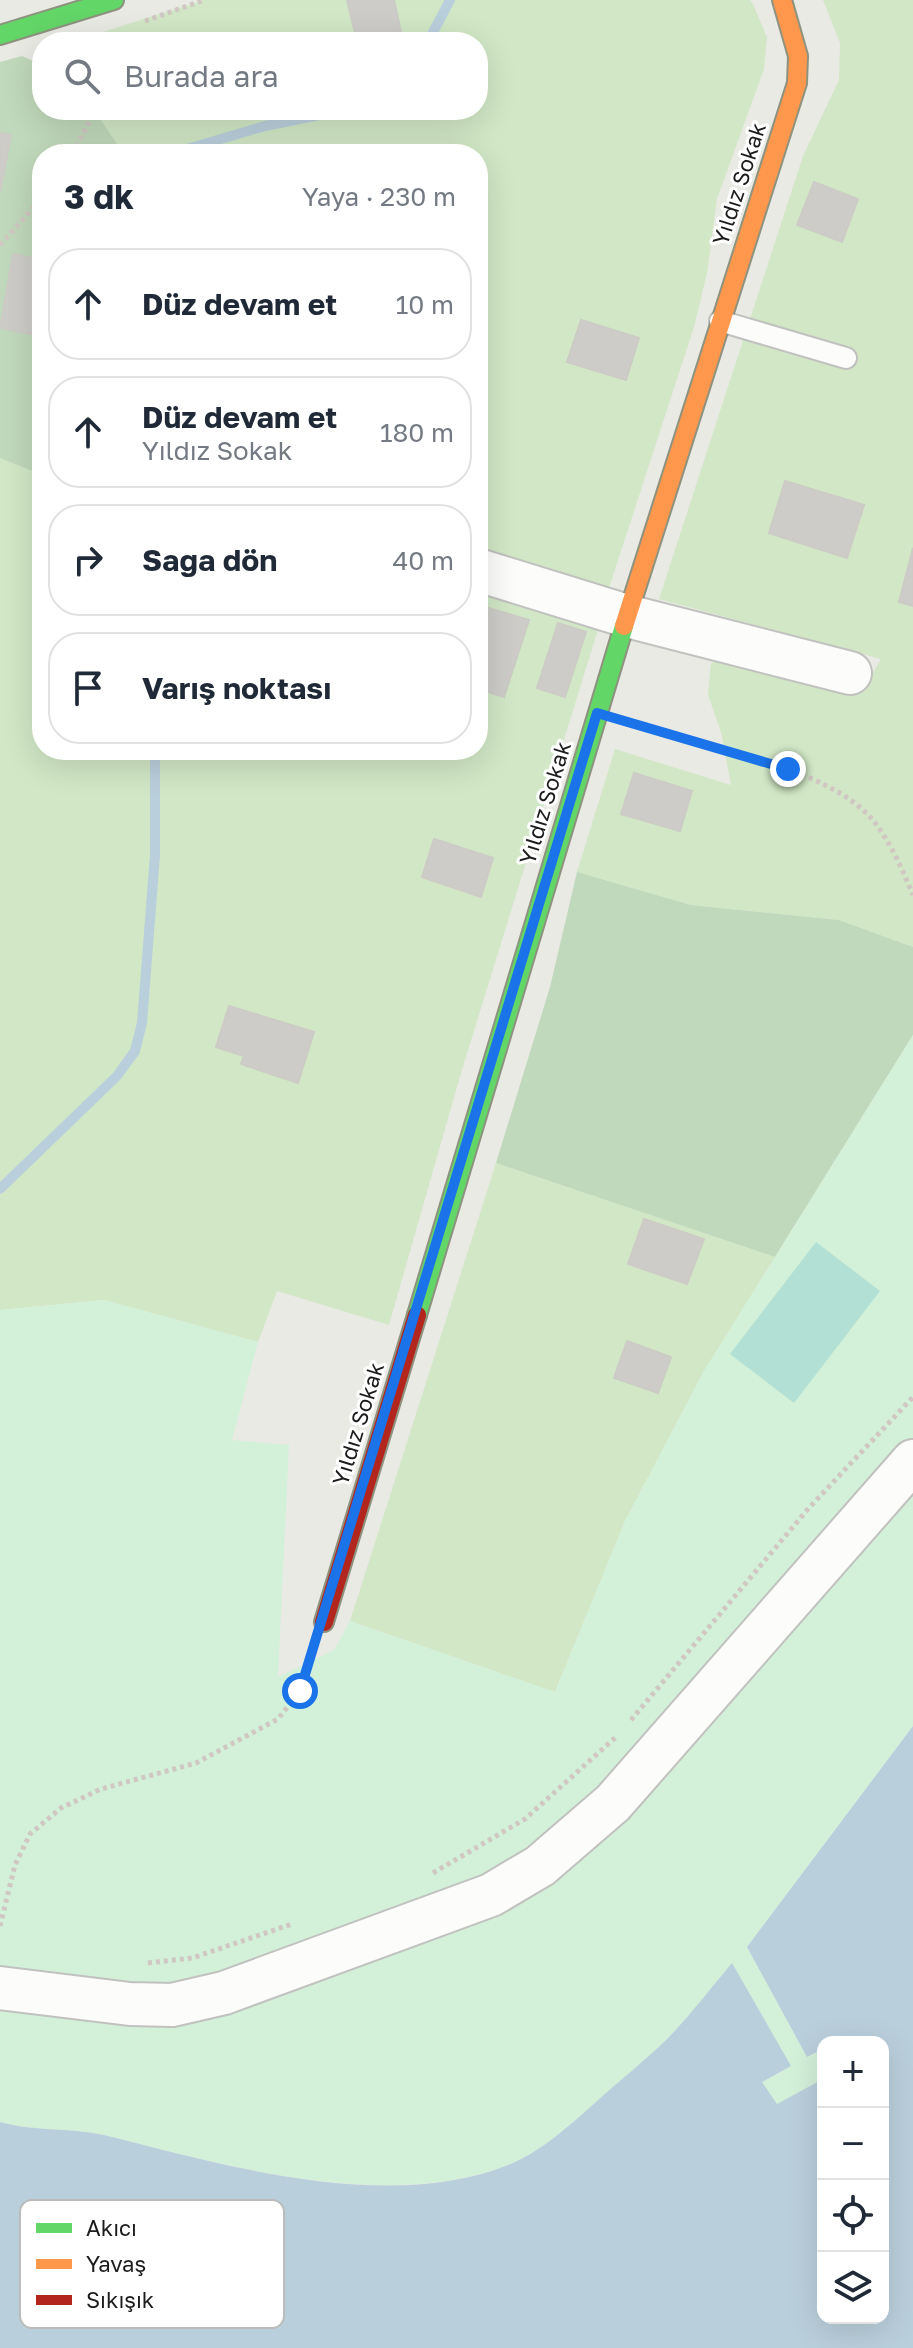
<!DOCTYPE html>
<html lang="tr">
<head>
<meta charset="utf-8">
<style>
  body { margin:0; font-family:"Golos Text",sans-serif; background:#f6f6f7; color:#1f2937 }
  .controls { position:absolute; right:24px; bottom:24px; display:grid; overflow:hidden; border-radius:16px; box-shadow:0 8px 32px #0002 }
  .controls button { width:72px; height:72px; display:grid; place-items:center; padding:0; border:0; border-bottom:2px solid #e0e1e3; background:#fff; color:#1f2937; font:40px sans-serif }
  .stop { position:absolute; width:24px; height:24px; margin:-18px; border:6px solid #1a73e8; border-radius:50%; background:#fff }
  .stop.end { background:#1a73e8; border-color:#fff; box-shadow:0 2px 8px #0008 }
  .list { margin:0; padding:0; list-style:none }
  h2 { display:flex; justify-content:space-between; align-items:center; height:104px; margin:0; padding:0 32px; font-size:34px }
  h2 small { font-size:26px; font-weight:400; color:#747a83 }
  .list li { display:grid; grid-template-columns:52px 1fr auto; gap:24px; align-items:center; box-sizing:border-box; height:112px; margin:0 16px 16px; padding:0 16px; border:2px solid #e0e1e3; border-radius:32px }
  .list b { display:block; font-size:30px; white-space:nowrap }
  .list p { margin:0; font-size:26px; white-space:nowrap; color:#747a83 }
  .list em { font-size:26px; font-style:normal; color:#747a83 }
  .icon { flex:none; width:44px; height:44px; fill:none; stroke:currentColor; stroke-width:2; stroke-linecap:round; stroke-linejoin:round }
  .map { position:relative; flex:none; width:913px; height:2348px; overflow:hidden }
  .search { position:absolute; background:#fff; box-shadow:0 8px 32px #0002; left:32px; top:32px; width:456px; height:88px; display:flex; align-items:center; gap:20px; box-sizing:border-box; padding:0 28px; border-radius:32px; color:#747a83; font-size:30px }
  .panel { position:absolute; background:#fff; box-shadow:0 8px 32px #0002; left:32px; top:144px; width:456px; height:616px; border-radius:32px }
  .map>svg:first-child { display:block }
  .grass { fill:#d1e7c5 }
  .forest { fill:#c0d8bb }
  .park { fill:#d3f0d9 }
  .pitch { fill:#b2e0d4 }
  .water { fill:#bacfdc }
  .lines { fill:none; stroke-linecap:round; stroke-linejoin:round }
  .stream { stroke:#bacfdc; stroke-width:10 }
  .building { fill:#cdccc8; stroke:#cdcbc6; stroke-width:2 }
  .lane-casing { stroke:#c1c1bf; stroke-width:24 }
  .street-casing { stroke:#c1c1bf; stroke-width:46 }
  .fast-casing { stroke:#8d937e; stroke-width:22 }
  .slow-casing { stroke:#8d937e; stroke-width:22 }
  .jam-casing { stroke:#8d937e; stroke-width:22 }
  .path { stroke:#d0c7c3; stroke-width:5; stroke-dasharray:4 4; stroke-linecap:butt }
  .lane { stroke:#fcfcfb; stroke-width:20 }
  .street { stroke:#fcfcfb; stroke-width:42 }
  .fast { stroke:#63d668; stroke-width:18 }
  .slow { stroke:#ff974d; stroke-width:18 }
  .jam { stroke:#b3261e; stroke-width:18 }
  .route { stroke:#1a73e8; stroke-width:10 }
  .labels { text-anchor:middle; stroke-width:6; stroke-linejoin:round; paint-order:stroke }
  .street-label { font-size:22px; fill:#1c1c1c; stroke:#fff }
  .key { fill:#fff; stroke:#bbb; stroke-width:2 }
  .key-label { font-size:22px; fill:#1c1c1c }
</style>
</head>
<body>
<div class="map">
<svg width="913" height="2348" viewBox="0 0 913 2348">
  <rect width="100%" height="100%" fill="#eaeae5"/>
  <path class="grass" d="M204,0H750L753,4L767,37L764,69L717,199L707,273L694,327L608,591L478,551V154H124L94,110H478V42H71Z
    M823,0H913V947L839,920L691,905L577,872L615,749L731,785L721,732L708,695L711,663L733,656L855,685L871,676L881,659L659,599L803,156L839,80L840,43Z
    M0,458L42,475V750H478V585L600,623L461,1073L389,1325L277,1291L258,1342L104,1300L0,1310Z
    M496,1163L775,1257L704,1371L625,1521L555,1692L350,1621Z"/>
  <path class="forest" d="M22,56L42,65V110H94L124,154H42V475L0,458V62Z
    M577,872L691,905L839,920L913,947V1035L775,1257L496,1163L550,987Z"/>
  <path class="park" d="M913,1035V1726L747,1947L807,2057L823,2049V2079L777,2105L762,2082L790,2067L732,1964C711,1988 691,2014 669,2037C646,2060 620,2080 596,2102C570,2125 541,2152 508,2165C387,2212 228,2166 108,2136C72,2127 35,2132 0,2122V1310L104,1300L258,1342L232,1440L289,1445L278,1677L334,1650L350,1621L555,1692L625,1521L704,1371Z"/>
  <path class="pitch" d="M816,1242L880,1291L794,1403L730,1354Z"/>
  <path class="water" d="M913,1726V2348H0V2122C35,2132 72,2127 108,2136C228,2166 388,2213 508,2165C541,2152 570,2125 596,2102C620,2080 646,2060 669,2037C691,2014 711,1988 732,1963L791,2066L762,2082L777,2104L823,2079V2318H883V2042H823V2049L807,2057L747,1947Z"/>
  <g class="lines">
    <path class="stream" d="M428,42L450,0
      M170,154L265,126L344,110
      M0,1189L117,1076L135,1051L142,1023L155,855V750"/>
  </g>
  <path class="building" d="M347,0H394L401,32L357,41Z
    M0,133L11,135L0,193Z
    M814,182L858,199L842,242L797,225Z
    M13,254L42,260V336L0,328Z
    M581,320L639,338L626,380L567,362Z
    M785,481L864,505L847,558L769,533Z
    M913,548V606L899,602Z
    M478,605L529,620L504,697L478,689Z
    M558,623L586,632L565,697L537,688Z
    M634,773L692,791L680,831L621,814Z
    M434,839L493,858L481,897L422,877Z
    M229,1006L314,1032L298,1083L241,1064L244,1056L216,1047Z
    M644,1219L704,1239L687,1284L628,1264Z
    M627,1341L671,1357L658,1393L614,1378Z"/>
  <g class="lines">
    <g class="lane-casing">
      <path id="lane" d="M720,321L846,358"/>
    </g>
    <g class="street-casing">
      <path id="street" d="M478,570L627,616L850,673
        M0,1988L130,2004L172,2005L224,1993L491,1895L540,1866L613,1803L913,1461"/>
    </g>
    <g class="fast-casing">
      <path id="fast" d="M0,35L114,0
        M417,1315L624,626"/>
    </g>
    <g class="slow-casing">
      <path id="slow" d="M624,626L797,83L798,56L782,0"/>
    </g>
    <g class="jam-casing">
      <path id="jam" d="M324,1622L417,1315"/>
    </g>
    <path class="path" d="M145,21L204,0
      M73,154L95,110
      M0,245L42,198
      M633,724C699,743 827,767 872,819C890,841 902,869 913,895
      M631,1720L808,1509L913,1397
      M433,1873L525,1819L616,1737
      M0,1926L15,1865L30,1834L61,1808L101,1789L196,1763L278,1719L300,1691L312,1657
      M148,1963L192,1958L292,1924"/>
    <use href="#lane" class="lane"/>
    <use href="#street" class="street"/>
    <use href="#fast" class="fast"/>
    <use href="#slow" class="slow"/>
    <use href="#jam" class="jam"/>
  </g>
  <g class="lines">
    <path class="route" d="M300,1691L597,713L788,769"/>
  </g>
  <g class="labels">
    <g class="street-label">
      <text transform="translate(739 184) rotate(-72)" y="8">Yıldız Sokak</text>
      <text transform="translate(545 803) rotate(-73)" y="8">Yıldız Sokak</text>
      <text transform="translate(358 1424) rotate(-73)" y="8">Yıldız Sokak</text>
    </g>
  </g>
  <rect x="20" y="2200" width="264" height="128" rx="12" class="key"/>
  <rect x="36" y="2223" width="36" height="10" fill="#63d668"/>
  <rect x="36" y="2259" width="36" height="10" fill="#ff974d"/>
  <rect x="36" y="2295" width="36" height="10" fill="#b3261e"/>
  <g class="key-label">
    <text x="86" y="2236">Akıcı</text>
    <text x="86" y="2272">Yavaş</text>
    <text x="86" y="2308">Sıkışık</text>
  </g>
</svg>
<div class="controls">
<button>+</button>
<button>−</button>
<button><svg class="icon" aria-label="locate" viewBox="0 0 24 24"><circle cx="12" cy="12" r="6"/><path d="M12 2v4M12 18v4M2 12h4M18 12h4"/></svg></button>
<button><svg class="icon" aria-label="layers" viewBox="0 0 24 24"><path d="M12 4l9 5-9 5-9-5zM3 14l9 5 9-5"/></svg></button>
</div>
<div class="stop" style="left:300px;top:1691px"></div>
<div class="stop end" style="left:788px;top:769px"></div>
<div class="search"><svg class="icon" aria-label="search" viewBox="0 0 24 24"><circle cx="10" cy="10" r="6"/><path d="M15 15l6 6"/></svg>Burada ara</div>
<section class="panel">
<h2>3 dk<small>Yaya · 230 m</small></h2>
<ul class="list">
<li><svg class="icon" aria-label="ahead" viewBox="0 0 24 24"><path d="M12 20V5M6 11l6-6 6 6"/></svg><div><b>Düz devam et</b></div><em>10 m</em></li>
<li><svg class="icon" aria-label="ahead" viewBox="0 0 24 24"><path d="M12 20V5M6 11l6-6 6 6"/></svg><div><b>Düz devam et</b><p>Yıldız Sokak</p></div><em>180 m</em></li>
<li><svg class="icon" aria-label="right" viewBox="0 0 24 24"><path d="M7 20v-9h11M14 6l5 5-5 5"/></svg><div><b>Sağa dön</b></div><em>40 m</em></li>
<li><svg class="icon" aria-label="arrive" viewBox="0 0 24 24"><path d="M6 21V4h12l-3 4 3 4H6"/></svg><div><b>Varış noktası</b></div></li>
</ul>
</section>
</div>
</body>
</html>
